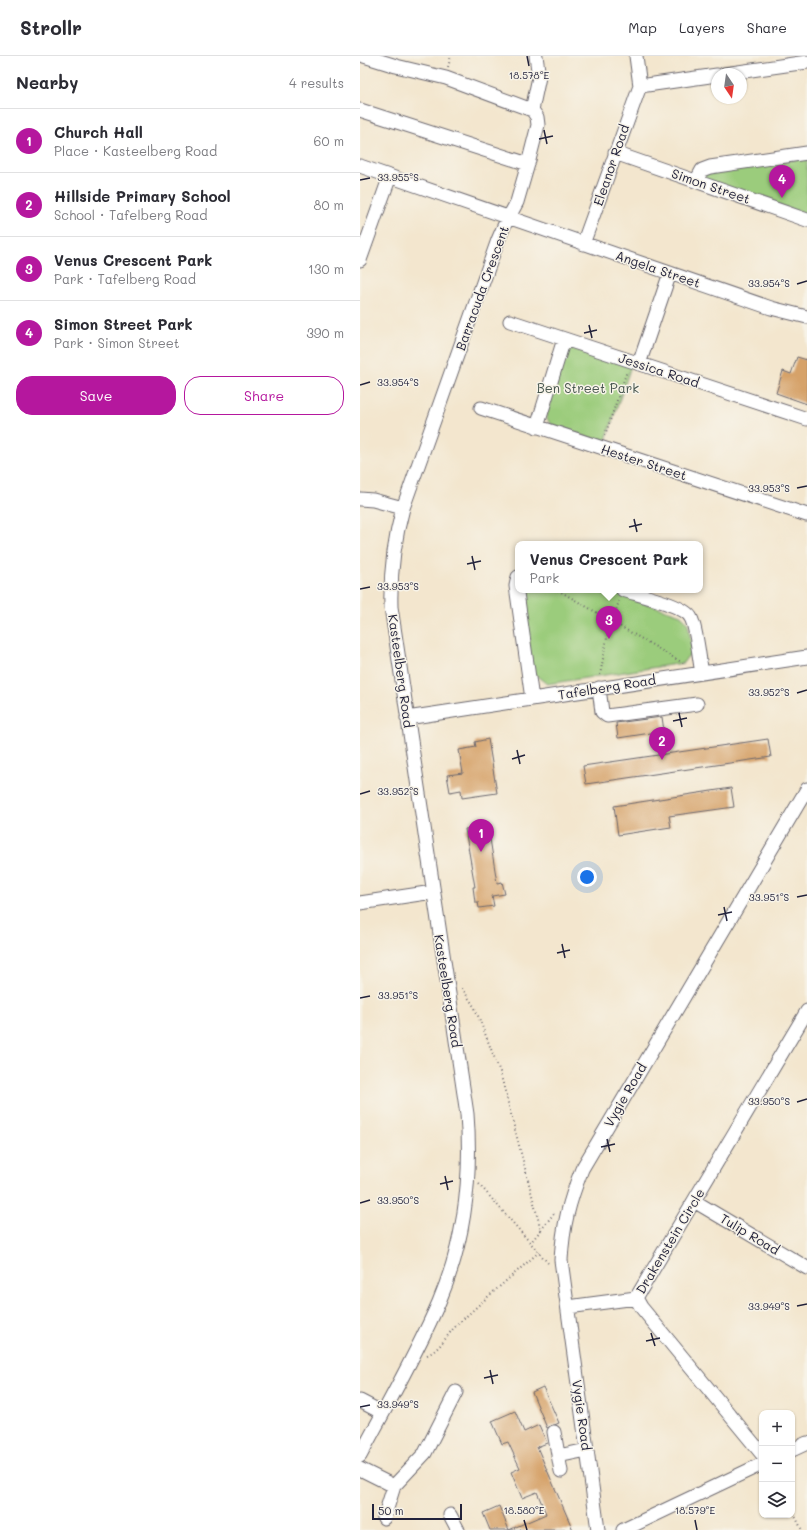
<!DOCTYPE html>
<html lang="en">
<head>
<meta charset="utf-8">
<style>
  body { margin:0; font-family:Mali,sans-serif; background:#f7f7f7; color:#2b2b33 }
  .controls { position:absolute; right:12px; bottom:12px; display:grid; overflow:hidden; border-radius:8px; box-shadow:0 1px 3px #0004 }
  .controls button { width:36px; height:36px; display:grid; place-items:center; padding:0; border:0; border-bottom:1px solid #e1e1e2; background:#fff; color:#2b2b33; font:20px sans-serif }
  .compass { position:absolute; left:351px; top:12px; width:36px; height:36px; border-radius:50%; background:#fff; box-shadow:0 1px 3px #0004; rotate:167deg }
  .scale { position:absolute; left:12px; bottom:10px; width:90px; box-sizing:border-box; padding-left:4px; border:2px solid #22223b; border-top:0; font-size:11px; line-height:14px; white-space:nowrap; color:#22223b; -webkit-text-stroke:3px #f7f3e8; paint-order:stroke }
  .you { position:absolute; left:227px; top:821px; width:14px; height:14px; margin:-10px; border:3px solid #fff; border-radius:50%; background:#1a73e8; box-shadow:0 0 0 6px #1a73e833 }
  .badge { display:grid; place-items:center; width:26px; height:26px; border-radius:50%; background:#b5179e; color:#fff; font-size:13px; font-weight:700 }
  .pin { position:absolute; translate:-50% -33px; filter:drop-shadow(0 1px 2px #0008) }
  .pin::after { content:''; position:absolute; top:21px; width:14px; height:12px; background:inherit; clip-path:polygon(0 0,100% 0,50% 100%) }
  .popup { position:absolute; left:155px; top:485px; width:188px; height:52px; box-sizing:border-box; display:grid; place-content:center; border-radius:8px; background:#fff; filter:drop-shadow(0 1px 3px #0005); font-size:13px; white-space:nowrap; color:#7c7c81 }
  .popup b { font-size:15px; color:#2b2b33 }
  .popup::after { content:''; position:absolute; left:50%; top:100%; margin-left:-8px; border:8px solid transparent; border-top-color:#fff }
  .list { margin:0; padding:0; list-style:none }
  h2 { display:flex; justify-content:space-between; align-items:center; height:52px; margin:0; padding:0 16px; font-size:17px }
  h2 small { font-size:13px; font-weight:400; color:#7c7c81 }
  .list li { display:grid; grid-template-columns:26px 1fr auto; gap:12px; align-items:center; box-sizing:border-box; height:64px; padding:0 16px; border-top:1px solid #e1e1e2 }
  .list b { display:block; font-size:15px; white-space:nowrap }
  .list p { margin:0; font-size:13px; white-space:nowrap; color:#7c7c81 }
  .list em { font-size:13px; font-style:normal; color:#7c7c81 }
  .actions { display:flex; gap:8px; padding:12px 16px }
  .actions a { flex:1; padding:9px 0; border:1px solid #b5179e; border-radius:16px; text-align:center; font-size:14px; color:#b5179e }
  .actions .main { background:#b5179e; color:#fff }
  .icon { flex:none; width:22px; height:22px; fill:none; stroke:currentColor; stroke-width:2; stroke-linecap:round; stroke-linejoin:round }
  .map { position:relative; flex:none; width:447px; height:1474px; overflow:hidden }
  header { display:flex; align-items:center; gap:24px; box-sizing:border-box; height:56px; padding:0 20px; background:#fff; border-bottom:1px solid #e1e1e2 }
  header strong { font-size:19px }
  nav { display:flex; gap:22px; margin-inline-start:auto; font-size:14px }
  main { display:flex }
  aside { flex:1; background:#fff }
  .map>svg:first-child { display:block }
  .green { fill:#9bcc7c; stroke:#5e775c }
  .building { fill:#d6a269 }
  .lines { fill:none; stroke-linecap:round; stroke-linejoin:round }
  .minor-casing { stroke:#6b676e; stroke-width:15 }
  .path { stroke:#6b676e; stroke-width:2; stroke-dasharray:1 3; stroke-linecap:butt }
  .minor { stroke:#fff; stroke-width:13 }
  .ticks { fill:none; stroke:#22223b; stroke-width:1.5 }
  .labels { text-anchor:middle; stroke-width:3; stroke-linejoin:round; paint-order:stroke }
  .street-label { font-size:13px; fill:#22223b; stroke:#f7f3e8 }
  .park-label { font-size:13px; fill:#46554e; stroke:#f7f3e8 }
  .ticks-label { font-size:10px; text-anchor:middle; fill:#22223b; stroke:#f7f3e8; stroke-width:3; stroke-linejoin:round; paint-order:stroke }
</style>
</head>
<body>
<header>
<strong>Strollr</strong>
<nav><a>Map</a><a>Layers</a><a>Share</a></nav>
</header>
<main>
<aside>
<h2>Nearby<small>4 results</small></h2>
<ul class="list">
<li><span class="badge">1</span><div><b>Church Hall</b><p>Place · Kasteelberg Road</p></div><em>60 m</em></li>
<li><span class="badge">2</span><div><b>Hillside Primary School</b><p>School · Tafelberg Road</p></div><em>80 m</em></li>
<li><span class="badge">3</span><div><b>Venus Crescent Park</b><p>Park · Tafelberg Road</p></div><em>130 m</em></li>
<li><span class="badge">4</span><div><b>Simon Street Park</b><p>Park · Simon Street</p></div><em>390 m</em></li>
</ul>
<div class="actions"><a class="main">Save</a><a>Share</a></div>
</aside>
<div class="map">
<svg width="447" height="1474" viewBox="0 0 447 1474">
  <rect width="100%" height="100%" fill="#f7f3e8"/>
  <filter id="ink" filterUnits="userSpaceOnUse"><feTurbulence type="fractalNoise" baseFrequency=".025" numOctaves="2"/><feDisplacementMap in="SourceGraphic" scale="8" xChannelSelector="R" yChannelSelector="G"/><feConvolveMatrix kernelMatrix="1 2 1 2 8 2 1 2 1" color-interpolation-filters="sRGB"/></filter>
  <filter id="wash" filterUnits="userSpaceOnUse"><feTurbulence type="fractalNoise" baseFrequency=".012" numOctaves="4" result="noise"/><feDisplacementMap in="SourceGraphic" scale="16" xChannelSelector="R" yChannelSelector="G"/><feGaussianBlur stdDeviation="0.9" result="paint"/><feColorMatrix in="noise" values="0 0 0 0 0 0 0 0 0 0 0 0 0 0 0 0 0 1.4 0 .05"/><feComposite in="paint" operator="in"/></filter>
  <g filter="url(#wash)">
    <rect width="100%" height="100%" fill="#f3e6ce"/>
    <path class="green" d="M447,102V159L345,124V117Z
      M213,293L271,310L245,387L191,369L186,361L205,298Z
      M161,534H245L321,559L328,568L333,598L328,600L323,607L187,628L173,617Z"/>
    <g id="blocks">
      <path class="building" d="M437,301L447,304V348L416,337L423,315L431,318Z
        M302,661L304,675L258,682L256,667Z
        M128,683L137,737L102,742L101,734L90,736L87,719L103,717L99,694L116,691L115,686Z
        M408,683L411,701L226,728L223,710Z
        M371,732L374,751L309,760L311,771L258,779L254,750Z
        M128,770L137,827L142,826L145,838L132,840L134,850L119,852L118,846H115L113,831H115L105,773Z
        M183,1331L199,1367L187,1372L172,1336Z
        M155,1355L164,1376L179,1369L187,1387L177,1391L213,1474H130L123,1457L139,1450L149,1474L186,1458L177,1436L162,1442L151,1416L160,1412L148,1386L142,1388L132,1365Z"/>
    </g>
  </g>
  <g filter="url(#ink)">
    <use href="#blocks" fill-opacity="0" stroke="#6b676e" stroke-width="1"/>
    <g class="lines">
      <g class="minor-casing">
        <path id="minor" d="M4,0L36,10L86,22L172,54
          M276,0L280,30
          M364,18L447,6
          M0,54L168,108
          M255,97L447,164
          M0,110L411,252L447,261
          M336,125L342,114L350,111L447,97
          M223,188L280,30L357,19
          M0,204L30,120
          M150,265L447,363
          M279,308L310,217
          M121,352L447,459
          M177,371L204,283
          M0,443L13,444L43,452
          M158,521L156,530L172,643
          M263,534C278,539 325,549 331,562C337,573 339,603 342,617
          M239,632L242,656L247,660L337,648
          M47,662L447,601
          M0,847L73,836
          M334,1145L447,1212
          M276,1242L447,955
          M276,1242L281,1251L402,1398
          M208,1251L276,1242
          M0,1345L23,1357
          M194,1376L201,1415
          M432,1394L447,1387
          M0,1400C27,1349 56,1299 79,1246C104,1187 112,1122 107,1058L31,551C30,516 34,485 43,452L138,184L144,170L157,146L168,108L178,69L177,61L172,54L179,21L176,0
          M198,1400L227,1394
          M0,1413L34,1430
          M90,1459L98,1474
          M24,1462L34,1430L65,1397L96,1336
          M238,1474L201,1204C203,1169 209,1146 222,1113L447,733
          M263,1474L402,1408"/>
      </g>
      <path class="path" d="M88,11L91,0
        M245,379L267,315
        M198,534L323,607
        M240,619L247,582L259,545
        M102,932L115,952L140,1016L181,1174L171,1186
        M119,1128L188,1207
        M181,1174L195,1156
        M67,1299C80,1294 86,1280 95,1271C122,1245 151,1221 179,1196
        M432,1454L442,1474"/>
      <use href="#minor" class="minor"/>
    </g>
  </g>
  <path class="ticks" d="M167,0L169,10M184,74L187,88M179,83L193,80M0,124L10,122M437,228L447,225M229,269L232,282M224,277L237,274M0,329L10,326M437,432L447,430M274,463L277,476M269,471L282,468M112,500L115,514M107,508L121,505M0,533L10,531M437,637L447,634M319,657L322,671M313,665L327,662M157,694L160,708M152,703L165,699M0,738L10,735M437,841L447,839M364,851L367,865M358,859L372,856M202,888L205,902M197,897L210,894M0,942L10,940M437,1046L447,1043M247,1083L250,1096M241,1091L255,1088M85,1120L88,1134M80,1128L93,1125M0,1147L10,1144M437,1250L447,1248M291,1277L295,1290M286,1285L300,1282M130,1314L133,1328M124,1322L138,1319M0,1351L10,1349M164,1464L167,1474M335,1464L337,1474"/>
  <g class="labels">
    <g class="street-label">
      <text transform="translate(251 109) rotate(-71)" y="5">Eleanor Road</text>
      <text transform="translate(351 130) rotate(19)" y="5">Simon Street</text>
      <text transform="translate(298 213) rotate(19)" y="5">Angela Street</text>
      <text transform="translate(122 232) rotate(-70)" y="5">Barracuda Crescent</text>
      <text transform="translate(299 314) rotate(18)" y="5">Jessica Road</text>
      <text transform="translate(284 406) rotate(18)" y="5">Hester Street</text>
      <text transform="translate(41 615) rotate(82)" y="5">Kasteelberg Road</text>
      <text transform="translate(247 631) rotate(-9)" y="5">Tafelberg Road</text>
      <text transform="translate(88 935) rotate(81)" y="5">Kasteelberg Road</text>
      <text transform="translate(265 1039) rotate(-60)" y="5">Vygie Road</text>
      <text transform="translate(390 1178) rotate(31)" y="5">Tulip Road</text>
      <text transform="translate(310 1185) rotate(-59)" y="5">Drakenstein Circle</text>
      <text transform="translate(222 1359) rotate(82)" y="5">Vygie Road</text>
    </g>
    <g class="park-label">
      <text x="228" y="337">Ben Street Park</text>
    </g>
  </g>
  <g class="ticks-label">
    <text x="169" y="23">18.578°E</text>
    <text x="38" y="125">33.955°S</text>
    <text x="409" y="231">33.954°S</text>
    <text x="38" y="330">33.954°S</text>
    <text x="409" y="436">33.953°S</text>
    <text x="38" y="534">33.953°S</text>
    <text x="409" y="640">33.952°S</text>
    <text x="38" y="739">33.952°S</text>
    <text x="409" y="845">33.951°S</text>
    <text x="38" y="943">33.951°S</text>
    <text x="409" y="1049">33.950°S</text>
    <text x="38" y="1148">33.950°S</text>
    <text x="409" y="1254">33.949°S</text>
    <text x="38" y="1352">33.949°S</text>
    <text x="164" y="1458">18.580°E</text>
    <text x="335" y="1458">18.579°E</text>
  </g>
</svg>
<div class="controls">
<button>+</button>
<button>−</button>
<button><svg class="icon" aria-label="layers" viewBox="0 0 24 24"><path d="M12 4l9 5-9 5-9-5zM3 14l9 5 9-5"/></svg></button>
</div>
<svg class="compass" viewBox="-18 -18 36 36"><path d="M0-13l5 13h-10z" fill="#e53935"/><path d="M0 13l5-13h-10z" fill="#7c7c81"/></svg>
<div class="scale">50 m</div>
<div class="you"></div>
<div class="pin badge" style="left:121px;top:796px">1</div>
<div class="pin badge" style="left:302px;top:704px">2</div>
<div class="pin badge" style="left:249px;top:583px">3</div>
<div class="popup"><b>Venus Crescent Park</b>Park</div>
<div class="pin badge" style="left:422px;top:142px">4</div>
</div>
</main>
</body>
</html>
